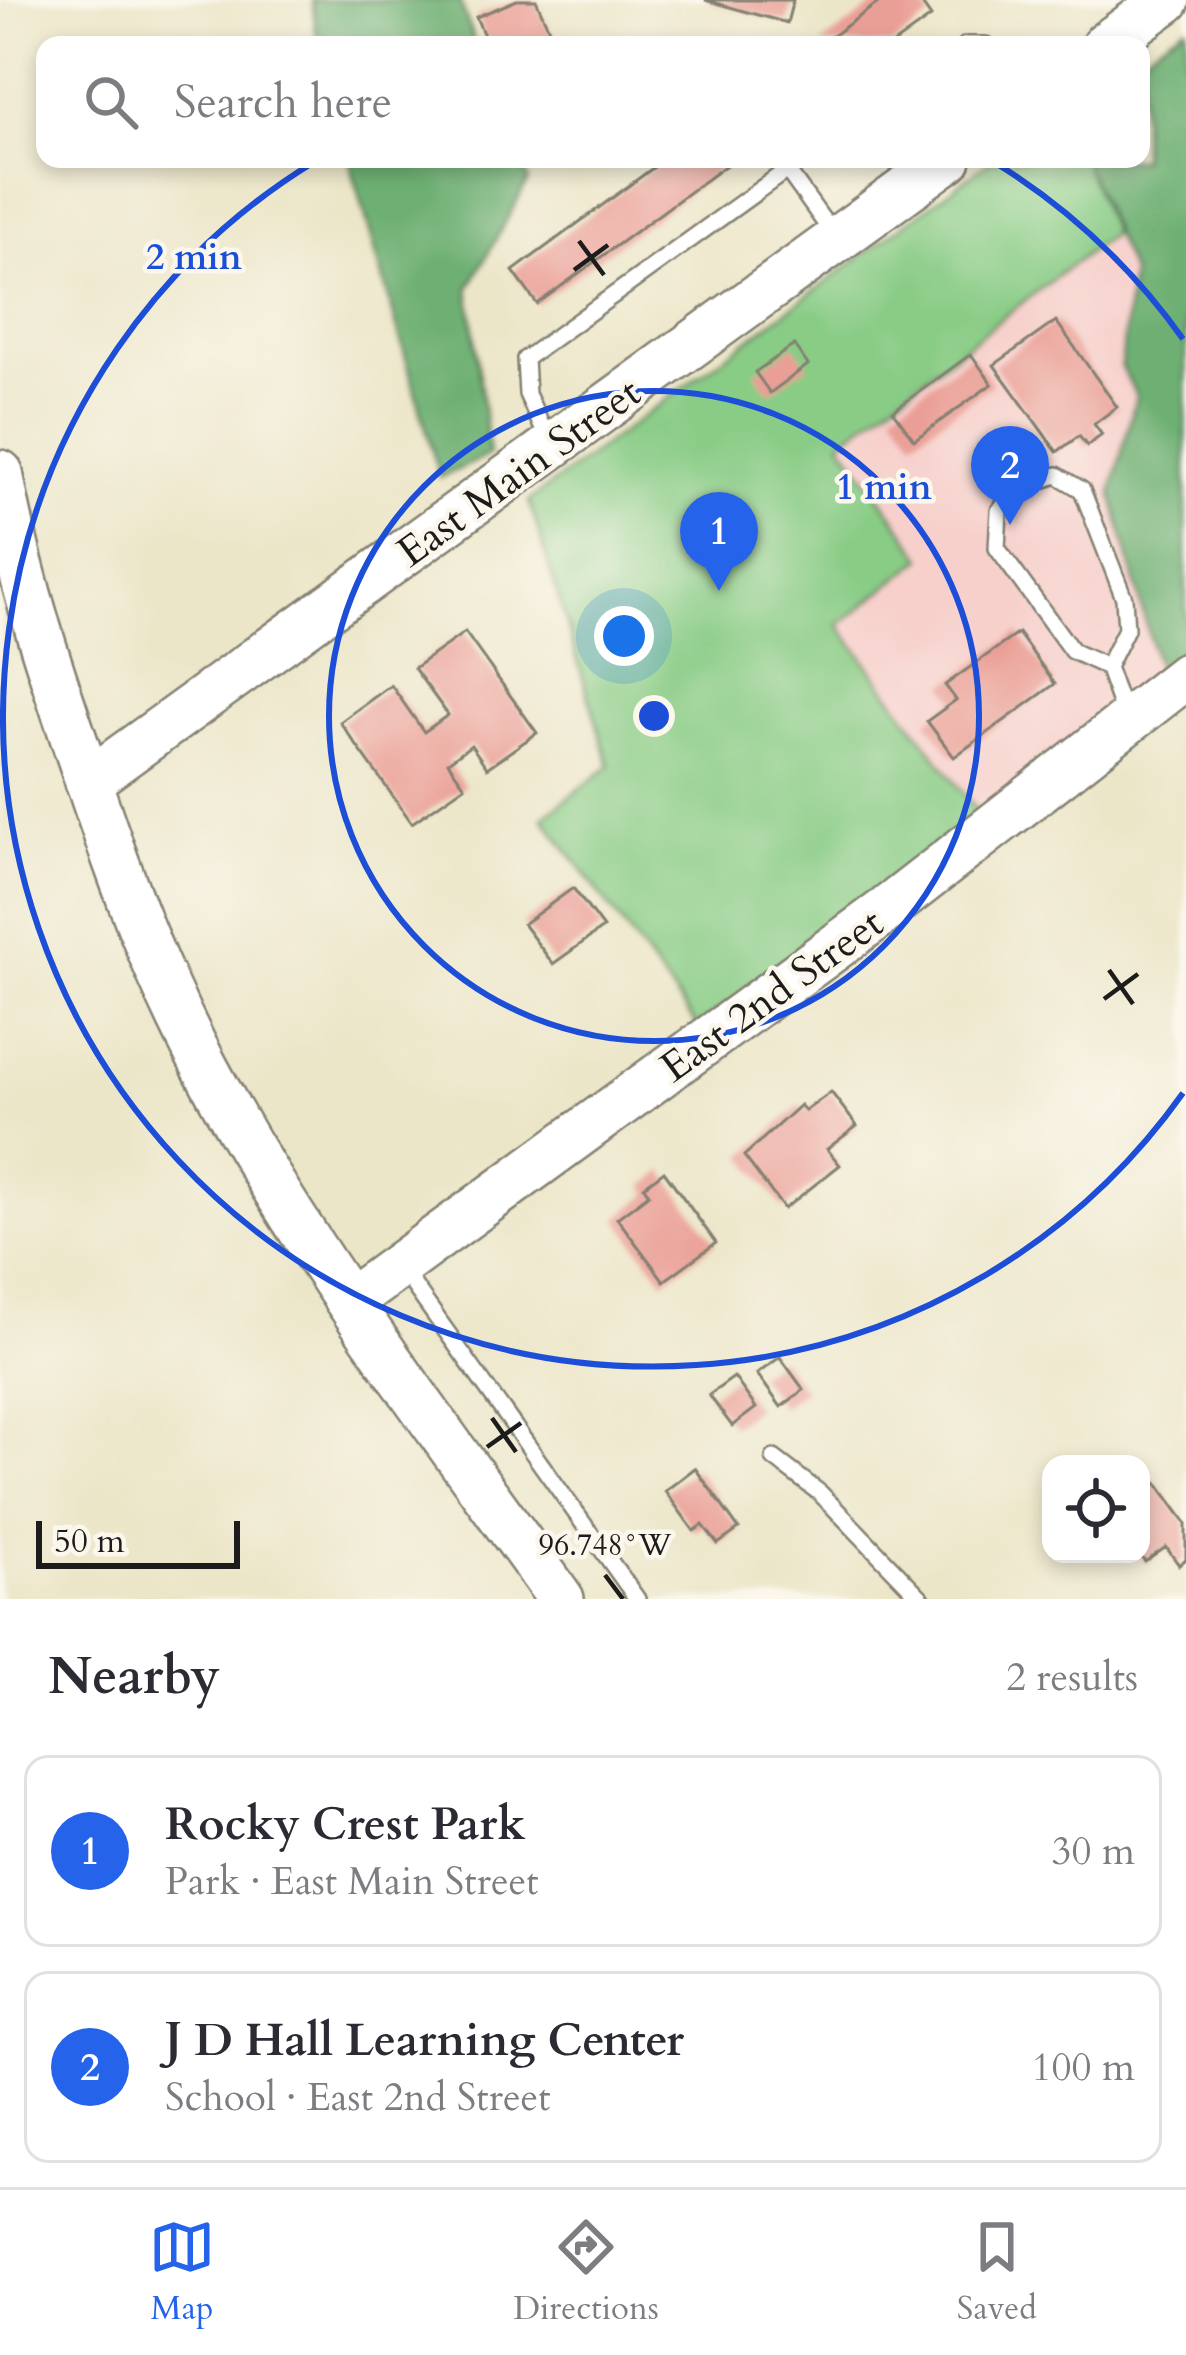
<!DOCTYPE html>
<html lang="en">
<head>
<meta charset="utf-8">
<style>
  body { margin:0; font-family:Cardo,serif; background:#f7f7f7; color:#2b2b33 }
  .controls { position:absolute; right:36px; bottom:36px; display:grid; overflow:hidden; border-radius:24px; box-shadow:0 6px 18px #0003 }
  .controls button { width:108px; height:108px; display:grid; place-items:center; padding:0; border:0; border-bottom:3px solid #e1e1e2; background:#fff; color:#2b2b33; font:60px sans-serif }
  .scale { position:absolute; left:36px; bottom:30px; width:204px; box-sizing:border-box; padding-left:12px; border:6px solid #1c1c1c; border-top:0; font-size:33px; line-height:42px; white-space:nowrap; color:#1c1c1c; -webkit-text-stroke:9px #fbf7ec; paint-order:stroke }
  .you { position:absolute; left:624px; top:636px; width:42px; height:42px; margin:-30px; border:9px solid #fff; border-radius:50%; background:#1a73e8; box-shadow:0 0 0 18px #1a73e833 }
  .badge { display:grid; place-items:center; width:78px; height:78px; border-radius:50%; background:#2563eb; color:#fff; font-size:39px; font-weight:700 }
  .pin { position:absolute; translate:-50% -99px; filter:drop-shadow(0 3px 6px #0008) }
  .pin::after { content:''; position:absolute; top:63px; width:42px; height:36px; background:inherit; clip-path:polygon(0 0,100% 0,50% 100%) }
  .list { margin:0; padding:0; list-style:none }
  h2 { display:flex; justify-content:space-between; align-items:center; height:156px; margin:0; padding:0 48px; font-size:51px }
  h2 small { font-size:39px; font-weight:400; color:#7c7c81 }
  .list li { display:grid; grid-template-columns:78px 1fr auto; gap:36px; align-items:center; box-sizing:border-box; height:192px; margin:0 24px 24px; padding:0 24px; border:3px solid #e1e1e2; border-radius:24px }
  .list b { display:block; font-size:45px; white-space:nowrap }
  .list p { margin:0; font-size:39px; white-space:nowrap; color:#7c7c81 }
  .list em { font-size:39px; font-style:normal; color:#7c7c81 }
  .icon { flex:none; width:66px; height:66px; fill:none; stroke:currentColor; stroke-width:2; stroke-linecap:round; stroke-linejoin:round }
  .map { position:relative; flex:none; width:1186px; height:1599px; overflow:hidden }
  .search { position:absolute; background:#fff; box-shadow:0 6px 18px #0003; left:36px; right:36px; top:36px; height:132px; display:flex; align-items:center; gap:30px; box-sizing:border-box; padding:0 42px; border-radius:24px; color:#7c7c81; font-size:45px }
  .sheet { height:588px; background:#fff }
  nav { display:flex; justify-content:space-around; align-items:center; box-sizing:border-box; height:168px; border-top:3px solid #e1e1e2; background:#fff; font-size:33px; color:#7c7c81 }
  nav a { display:grid; justify-items:center; gap:6px }
  nav .on { color:#2563eb }
  .map>svg:first-child { display:block }
  .built { fill:#f7d0cc }
  .green { fill:#89cc86; stroke:#527451; stroke-width:3 }
  .forest { fill:#6eb073; stroke:#456648; stroke-width:3 }
  .building { fill:#ea9f96 }
  .lines { fill:none; stroke-linecap:round; stroke-linejoin:round }
  .lane-casing { stroke:#848172; stroke-width:20 }
  .secondary-casing { stroke:#848172; stroke-width:50 }
  .lane { stroke:#fff; stroke-width:15 }
  .secondary { stroke:#fff; stroke-width:45 }
  .ticks { fill:none; stroke:#1c1c1c; stroke-width:4.5 }
  .ring { fill:none; stroke:#1d4ed8; stroke-width:6 }
  .labels { text-anchor:middle; stroke-width:9; stroke-linejoin:round; paint-order:stroke }
  .street-label { font-size:42px; fill:#1c1c1c; stroke:#fbf7ec }
  .ticks-label { font-size:30px; text-anchor:middle; fill:#1c1c1c; stroke:#fbf7ec; stroke-width:9; stroke-linejoin:round; paint-order:stroke }
  .centre { fill:#1d4ed8; stroke:#fbf7ec; stroke-width:6 }
  .ring-label { font-size:36px; text-anchor:middle; font-weight:bold; fill:#1d4ed8; stroke:#fbf7ec; stroke-width:9; stroke-linejoin:round; paint-order:stroke }
</style>
</head>
<body>
<div class="map">
<svg width="1186" height="1599" viewBox="0 0 1186 1599">
  <rect width="100%" height="100%" fill="#fbf7ec"/>
  <filter id="ink" filterUnits="userSpaceOnUse"><feTurbulence type="fractalNoise" baseFrequency=".00833" numOctaves="2"/><feDisplacementMap in="SourceGraphic" scale="24" xChannelSelector="R" yChannelSelector="G"/><feConvolveMatrix kernelMatrix="1 2 1 2 8 2 1 2 1" color-interpolation-filters="sRGB"/></filter>
  <filter id="wash" filterUnits="userSpaceOnUse"><feTurbulence type="fractalNoise" baseFrequency=".004" numOctaves="4" result="noise"/><feDisplacementMap in="SourceGraphic" scale="48" xChannelSelector="R" yChannelSelector="G"/><feGaussianBlur stdDeviation="2.7" result="paint"/><feColorMatrix in="noise" values="0 0 0 0 0 0 0 0 0 0 0 0 0 0 0 0 0 1.4 0 .05"/><feComposite in="paint" operator="in"/></filter>
  <g filter="url(#wash)">
    <rect width="100%" height="100%" fill="#ece6c9"/>
    <path class="built" d="M1112,234L1131,274L1121,365L1136,396L1112,493L1158,671L978,813L839,625L922,558L841,441Z"/>
    <path class="green" d="M993,159H1083L1112,234L841,441L923,558L839,625L978,813L698,1027L543,817L610,766L529,501Z"/>
    <path class="forest" d="M312,0H459L476,45H318Z
      M1186,26V650L1158,671L1112,493L1136,396L1121,365L1131,274L1083,159H1141V56Z
      M349,159H519L528,181L469,288L489,455L440,478Z"/>
    <g id="blocks">
      <path class="building" d="M517,0H536L556,45H488L476,17Z
        M705,0H793L787,23Z
        M882,0H919L931,17L892,45H820Z
        M665,159L729,163L537,304L513,271Z
        M1056,321L1117,407L1094,424L1102,435L1087,446L1079,436L1057,452L994,365Z
        M794,345L808,365L770,393L755,372Z
        M971,354L992,384L914,440L893,411Z
        M465,632L537,733L487,768L471,745L448,762L465,786L412,823L340,722L391,685L424,732L448,715L414,668Z
        M1018,633L1055,684L954,757L927,721L956,700L945,685Z
        M573,888L603,928L553,964L523,924Z
        M831,1092L857,1126L827,1149L840,1165L784,1209L744,1156L800,1105L805,1111Z
        M664,1171L716,1243L664,1281L617,1218L649,1194L644,1186Z
        M780,1357L804,1390L781,1407L757,1374Z
        M734,1377L756,1408L732,1426L709,1395Z
        M695,1468L739,1529L718,1544L703,1525L694,1531L665,1491Z
        M1155,1480L1186,1523V1559L1179,1565L1166,1547L1145,1562L1141,1556V1490Z"/>
    </g>
  </g>
  <g filter="url(#ink)">
    <use href="#blocks" fill-opacity="0" stroke="#848172" stroke-width="3"/>
    <g class="lines">
      <g class="lane-casing">
        <path id="lane" d="M966,45H986
          M787,170L835,237
          M548,440L527,394L525,359L802,159
          M1107,667L1072,651L997,548L999,511L1019,488L1057,475L1082,490L1124,598L1126,629L1107,667L1124,714
          M402,1269L637,1599
          M774,1458L820,1493L922,1599"/>
      </g>
      <g class="secondary-casing">
        <path id="secondary" d="M1105,45L1167,0
          M0,473C19,579 52,676 87,778C121,879 156,977 207,1071C307,1258 438,1427 561,1599
          M88,782L948,159
          M349,1302L886,910L1186,676"/>
      </g>
      <use href="#lane" class="lane"/>
      <use href="#secondary" class="secondary"/>
    </g>
  </g>
  <path class="ticks" d="M579,241L604,275M574,270L608,245M1109,970L1133,1004M1104,999L1138,974M492,1418L516,1452M487,1447L521,1423M605,1575L623,1599"/>
  <g class="ring">
    <circle cx="654" cy="716" r="325"/>
    <path d="M1183 1093A650 650 0 1 1 314 162M994 162A650 650 0 0 1 1183 339"/>
  </g>
  <g class="labels">
    <g class="street-label">
      <text transform="translate(518 471) rotate(-36)" y="15">East Main Street</text>
      <text transform="translate(771 994) rotate(-36)" y="15">East 2nd Street</text>
    </g>
  </g>
  <g class="ticks-label">
    <text x="605" y="1555">96.748°W</text>
  </g>
  <circle cx="654" cy="716" r="18" class="centre"/>
  <g class="ring-label">
    <text x="194" y="269">2 min</text>
    <text x="884" y="499">1 min</text>
  </g>
</svg>
<div class="controls">
<button><svg class="icon" aria-label="locate" viewBox="0 0 24 24"><circle cx="12" cy="12" r="6"/><path d="M12 2v4M12 18v4M2 12h4M18 12h4"/></svg></button>
</div>
<div class="scale">50 m</div>
<div class="you"></div>
<div class="pin badge" style="left:719px;top:591px">1</div>
<div class="pin badge" style="left:1010px;top:525px">2</div>
<div class="search"><svg class="icon" aria-label="search" viewBox="0 0 24 24"><circle cx="10" cy="10" r="6"/><path d="M15 15l6 6"/></svg>Search here</div>
</div>
<section class="sheet">
<h2>Nearby<small>2 results</small></h2>
<ul class="list">
<li><span class="badge">1</span><div><b>Rocky Crest Park</b><p>Park · East Main Street</p></div><em>30 m</em></li>
<li><span class="badge">2</span><div><b>J D Hall Learning Center</b><p>School · East 2nd Street</p></div><em>100 m</em></li>
</ul>
</section>
<nav>
<a class="on"><svg class="icon" aria-label="map" viewBox="0 0 24 24"><path d="M3 6l6-2 6 2 6-2v14l-6 2-6-2-6 2zM9 4v14M15 6v14"/></svg>Map</a>
<a><svg class="icon" aria-label="directions" viewBox="0 0 24 24"><path d="M12 3l9 9-9 9-9-9zM9 14v-3h6M13 9l2 2-2 2"/></svg>Directions</a>
<a><svg class="icon" aria-label="saved" viewBox="0 0 24 24"><path d="M7 4h10v16l-5-4-5 4z"/></svg>Saved</a>
</nav>
</body>
</html>
